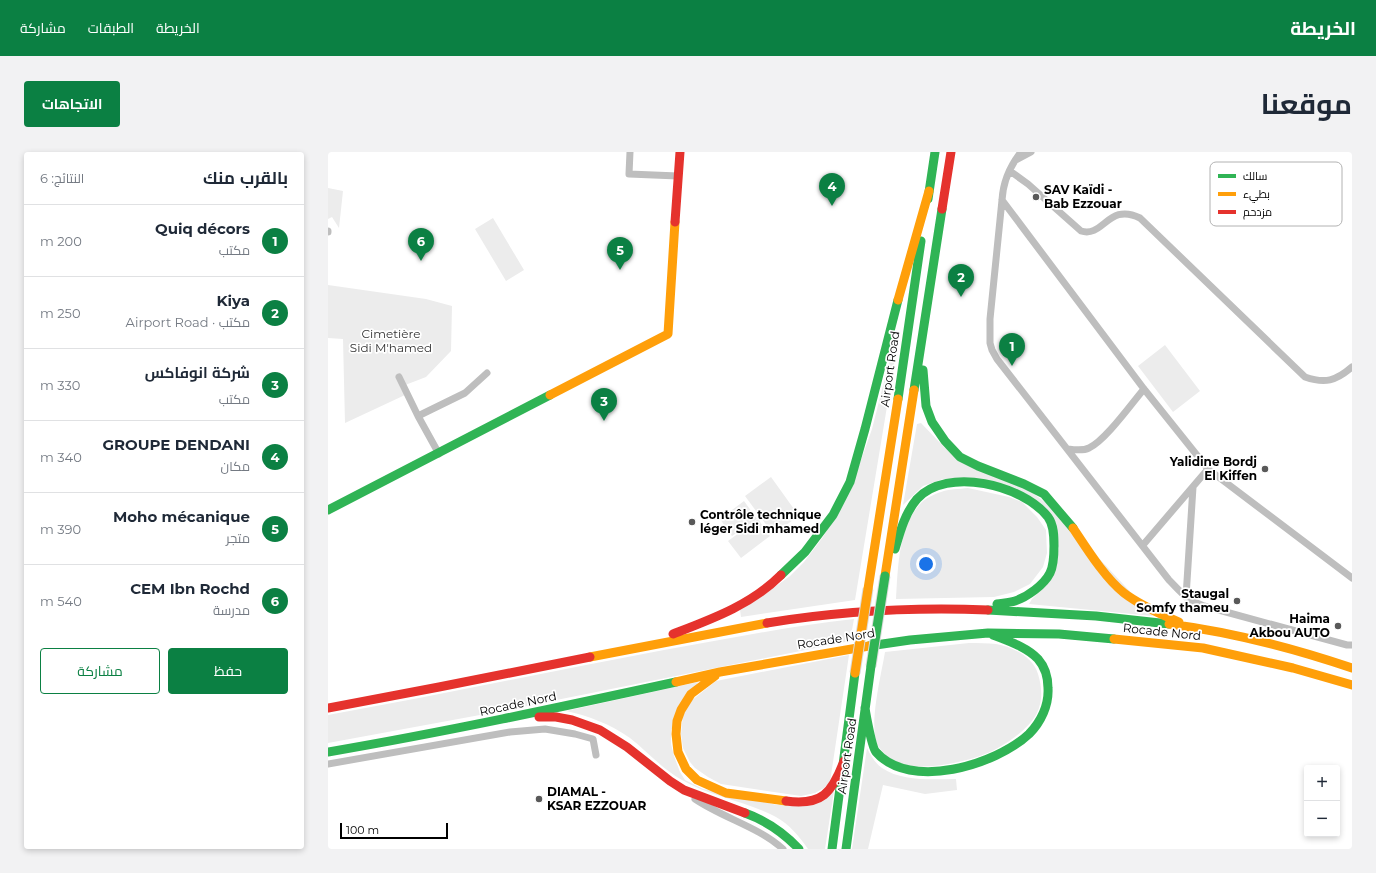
<!DOCTYPE html>
<html lang="ar">
<head>
<meta charset="utf-8">
<style>
  body { margin:0; font-family:Montserrat,Cairo,sans-serif; background:#f2f2f3; color:#1f2937; direction:rtl }
  .controls { position:absolute; right:12px; bottom:12px; display:grid; overflow:hidden; border-radius:4px; box-shadow:0 2px 6px #0003 }
  .controls button { width:36px; height:36px; display:grid; place-items:center; padding:0; border:0; border-bottom:1px solid #e0e1e3; background:#fff; color:#1f2937; font:20px sans-serif }
  .scale { position:absolute; left:12px; bottom:10px; width:108px; box-sizing:border-box; padding-left:4px; border:2px solid #000; border-top:0; font-size:11px; line-height:14px; white-space:nowrap; color:#000; -webkit-text-stroke:3px #fff; paint-order:stroke }
  .you { position:absolute; left:598px; top:412px; width:14px; height:14px; margin:-10px; border:3px solid #fff; border-radius:50%; background:#1a73e8; box-shadow:0 0 0 6px #1a73e833 }
  .badge { display:grid; place-items:center; width:26px; height:26px; border-radius:50%; background:#0b8043; color:#fff; font-size:13px; font-weight:700 }
  .pin { position:absolute; translate:-50% -33px; filter:drop-shadow(0 1px 2px #0008) }
  .pin::after { content:''; position:absolute; top:21px; width:14px; height:12px; background:inherit; clip-path:polygon(0 0,100% 0,50% 100%) }
  .list { margin:0; padding:0; list-style:none }
  h2 { display:flex; justify-content:space-between; align-items:center; height:52px; margin:0; padding:0 16px; font-size:17px }
  h2 small { font-size:13px; font-weight:400; color:#747a83 }
  .list li { display:grid; grid-template-columns:26px 1fr auto; gap:12px; align-items:center; box-sizing:border-box; height:72px; padding:0 16px; border-top:1px solid #e0e1e3 }
  .list b { display:block; font-size:15px; white-space:nowrap }
  .list p { margin:0; font-size:13px; white-space:nowrap; color:#747a83 }
  .list em { font-size:13px; font-style:normal; color:#747a83 }
  .actions { display:flex; gap:8px; padding:12px 16px }
  .actions a { flex:1; padding:9px 0; border:1px solid #0b8043; border-radius:4px; text-align:center; font-size:14px; color:#0b8043 }
  .actions .main { background:#0b8043; color:#fff }
  .map { position:relative; flex:none; width:1024px; height:697px; overflow:hidden; direction:ltr; border-radius:4px }
  header { display:flex; align-items:center; gap:24px; box-sizing:border-box; height:56px; padding:0 20px; background:#0b8043; color:#fff }
  header strong { font-size:19px }
  nav { display:flex; gap:22px; margin-inline-start:auto; font-size:14px }
  .intro { display:flex; align-items:center; justify-content:space-between; box-sizing:border-box; height:96px; padding:0 24px }
  h1 { margin:0; font-size:28px }
  .button { padding:10px 18px; border-radius:4px; background:#0b8043; color:#fff; font-size:14px; font-weight:700 }
  main { display:flex; gap:24px; padding:0 24px }
  aside { flex:1; background:#fff; border-radius:4px; box-shadow:0 2px 6px #0003 }
  .map>svg:first-child { display:block }
  .green { fill:#ececec }
  .lines { fill:none; stroke-linecap:round; stroke-linejoin:round }
  .street { stroke:#bebebe; stroke-width:7 }
  .fast { stroke:#30b455; stroke-width:9 }
  .slow { stroke:#ff9f0a; stroke-width:9 }
  .jam { stroke:#e5322d; stroke-width:9 }
  .fast-bridge-casing { stroke:#dbdbdb; stroke-width:11; stroke-linecap:butt }
  .slow-bridge-casing { stroke:#dbdbdb; stroke-width:11; stroke-linecap:butt }
  .fast-bridge { stroke:#30b455; stroke-width:9 }
  .slow-bridge { stroke:#ff9f0a; stroke-width:9 }
  .poi-dot { fill:#595959; stroke:#fff; stroke-width:1.5 }
  .labels { text-anchor:middle; stroke-width:3.5; stroke-linejoin:round; paint-order:stroke }
  .poi-label { font-size:12px; font-weight:bold; fill:#000; stroke:#fff; text-anchor:start }
  .park-label { font-size:12px; fill:#333; stroke:#fff }
  .street-label { font-size:12px; fill:#000; stroke:#fff }
  .key { fill:#fff; stroke:#b2b2b2; stroke-width:1 }
  .key-label { font-size:11px; fill:#000 }
</style>
</head>
<body>
<header>
<strong>الخريطة</strong>
<nav><a>الخريطة</a><a>الطبقات</a><a>مشاركة</a></nav>
</header>
<div class="intro"><h1>موقعنا</h1><a class="button">الاتجاهات</a></div>
<main>
<div class="map">
<svg width="1024" height="697" viewBox="0 0 1024 697">
  <rect width="100%" height="100%" fill="#fff"/>
  <path class="green" d="M0,36L15,39L11,76L4,65L0,67Z
    M165,66L196,118L178,129L147,77Z
    M0,133L98,147L124,154L123,199L98,225L72,235L77,243L17,271L15,187L0,186Z
    M569,179L571,182L527,448L413,465L412,458L440,440L462,424L476,410L495,385L522,339L544,277Z
    M837,193L872,239L845,260L810,214Z
    M593,271L617,296L698,336L722,354L825,464L701,452L704,447L721,430L731,396L704,345L615,327L595,334L575,353L589,272Z
    M443,325L471,364L445,382L417,344Z
    M640,336L681,345L694,350L709,365L718,378L719,401L715,415L702,432L686,440L666,445L568,447C570,416 570,374 594,350C598,346 607,342 613,340C620,337 632,337 640,336Z
    M416,349L429,367L404,384L392,367Z
    M430,367L442,384L413,406L400,389Z
    M526,467L522,489L179,558L0,591V563C112,543 224,519 336,498C399,487 462,474 526,467Z
    M641,491C650,491 660,491 668,492C685,495 705,505 710,522C714,535 715,548 709,561C700,579 671,598 652,604C628,612 582,622 561,606C559,605 557,602 555,600C553,597 550,595 549,592C541,571 553,524 557,500Z
    M521,503L502,630L496,636L487,641L473,644L393,632L380,625L367,616L362,610L355,596L353,582L355,562L363,549L388,529Z
    M370,530L343,578V592L346,604L352,620L357,628L375,637L449,653L506,639L497,697H480C472,685 461,672 448,665C418,649 383,645 354,628C334,617 320,600 302,586C282,572 261,564 238,559Z
    M539,596C543,604 547,611 554,616C575,630 604,627 628,627L629,638L597,642L555,633L540,697H524Z"/>
  <g class="lines">
    <path class="street" d="M302,0L301,22L350,24
      M693,0C682,14 675,30 674,48L662,167V191L664,198L669,207L841,428C853,440 858,448 876,454L1019,493H1024
      M688,8L703,0
      M682,19L700,32L753,79C776,86 780,50 812,66L977,225C997,232 1008,229 1024,215
      M674,48L816,237L880,317L1024,426
      M0,79V80
      M71,225L90,264L111,302
      M90,264L137,241L159,221
      M740,297C747,298 755,299 761,296C777,289 804,251 816,237
      M815,393L880,317
      M858,445L865,335
      M0,612L182,580L217,577L247,582L265,587L268,603
      M367,647C395,666 431,675 455,697"/>
    <path class="fast" d="M600,47L607,0
      M595,218L598,254L604,270L617,289L632,305L650,314L696,332L716,342L745,376
      M586,238L614,57
      M570,247L593,89
      M0,358L222,243
      M567,397C572,380 577,361 589,347C619,314 695,333 720,365C726,373 726,385 726,394C726,403 726,413 722,421C716,433 699,445 687,449C681,451 675,451 669,452
      M453,423L477,400L505,363L522,330L537,277L570,148
      M660,458L768,464L841,472
      M541,494L582,488L660,481L731,482L786,487
      M537,556C538,563 544,596 548,600C582,639 668,613 701,582C713,570 721,553 720,536C720,526 717,515 710,507C699,495 680,489 665,483
      M0,600C117,580 233,555 348,530
      M417,661C439,669 455,680 471,697
      M504,697L527,521
      M518,697L543,514"/>
    <path class="slow" d="M570,148L601,39
      M222,243L340,182L347,70
      M745,376C759,397 777,426 796,441C813,454 833,462 851,470
      M557,424L586,238
      M540,437L570,247
      M841,472C903,480 965,496 1024,516
      M786,487L875,496L965,516L1024,533
      M262,505L439,471
      M387,524L363,542L353,558L349,569L348,582L350,600L358,617L369,628L398,641L458,649
      M348,530L392,520L541,494"/>
    <path class="jam" d="M614,57L623,0
      M347,70L352,0
      M439,471C512,459 585,455 660,458
      M345,482C384,467 423,453 453,423
      M0,556L111,535L262,505
      M211,565H228L244,568L272,578L299,595L342,629L356,638L417,661
      M458,649C494,654 504,641 516,609"/>
    <g class="fast-bridge-casing">
      <path id="fast-bridge" d="M543,514L557,424"/>
    </g>
    <g class="slow-bridge-casing">
      <path id="slow-bridge" d="M527,521L540,437"/>
    </g>
    <use href="#fast-bridge" class="fast-bridge"/>
    <use href="#slow-bridge" class="slow-bridge"/>
  </g>
  <g class="poi-dot">
    <circle cx="708" cy="45" r="4"/>
    <circle cx="937" cy="317" r="4"/>
    <circle cx="364" cy="370" r="4"/>
    <circle cx="909" cy="449" r="4"/>
    <circle cx="1010" cy="474" r="4"/>
    <circle cx="211" cy="647" r="4"/>
  </g>
  <g class="labels">
    <g class="poi-label">
      <text x="716" y="42">SAV Kaïdi -<tspan x="716" dy="14">Bab Ezzouar</tspan></text>
      <text x="929" y="314" text-anchor="end">Yalidine Bordj<tspan x="929" dy="14">El Kiffen</tspan></text>
      <text x="372" y="367">Contrôle technique<tspan x="372" dy="14">léger Sidi mhamed</tspan></text>
      <text x="901" y="446" text-anchor="end">Staugal<tspan x="901" dy="14">Somfy thameu</tspan></text>
      <text x="1002" y="471" text-anchor="end">Haima<tspan x="1002" dy="14">Akbou AUTO</tspan></text>
      <text x="219" y="644">DIAMAL -<tspan x="219" dy="14">KSAR EZZOUAR</tspan></text>
    </g>
    <g class="park-label">
      <text x="63" y="186">Cimetière<tspan x="63" dy="14">Sidi M'hamed</tspan></text>
    </g>
    <g class="street-label">
      <text transform="translate(562 217) rotate(-82)" y="4">Airport Road</text>
      <text transform="translate(834 480) rotate(6)" y="4">Rocade Nord</text>
      <text transform="translate(508 487) rotate(-9)" y="4">Rocade Nord</text>
      <text transform="translate(190 552) rotate(-12)" y="4">Rocade Nord</text>
      <text transform="translate(519 604) rotate(-82)" y="4">Airport Road</text>
    </g>
  </g>
  <rect x="882" y="10" width="132" height="64" rx="6" class="key"/>
  <rect x="890" y="22" width="18" height="4" fill="#30b455"/>
  <rect x="890" y="40" width="18" height="4" fill="#ff9f0a"/>
  <rect x="890" y="58" width="18" height="4" fill="#e5322d"/>
  <g class="key-label">
    <text x="915" y="28">سالك</text>
    <text x="915" y="46">بطيء</text>
    <text x="915" y="64">مزدحم</text>
  </g>
</svg>
<div class="controls">
<button>+</button>
<button>−</button>
</div>
<div class="scale">100 m</div>
<div class="you"></div>
<div class="pin badge" style="left:684px;top:214px">1</div>
<div class="pin badge" style="left:633px;top:145px">2</div>
<div class="pin badge" style="left:276px;top:269px">3</div>
<div class="pin badge" style="left:504px;top:54px">4</div>
<div class="pin badge" style="left:292px;top:118px">5</div>
<div class="pin badge" style="left:93px;top:109px">6</div>
</div>
<aside>
<h2>بالقرب منك<small>النتائج: 6</small></h2>
<ul class="list">
<li><span class="badge">1</span><div><b>Quiq décors</b><p>مكتب</p></div><em>200 m</em></li>
<li><span class="badge">2</span><div><b>Kiya</b><p>مكتب · Airport Road</p></div><em>250 m</em></li>
<li><span class="badge">3</span><div><b>شركة انوفاكس</b><p>مكتب</p></div><em>330 m</em></li>
<li><span class="badge">4</span><div><b>GROUPE DENDANI</b><p>مكان</p></div><em>340 m</em></li>
<li><span class="badge">5</span><div><b>Moho mécanique</b><p>متجر</p></div><em>390 m</em></li>
<li><span class="badge">6</span><div><b>CEM Ibn Rochd</b><p>مدرسة</p></div><em>540 m</em></li>
</ul>
<div class="actions"><a class="main">حفظ</a><a>مشاركة</a></div>
</aside>
</main>
</body>
</html>
